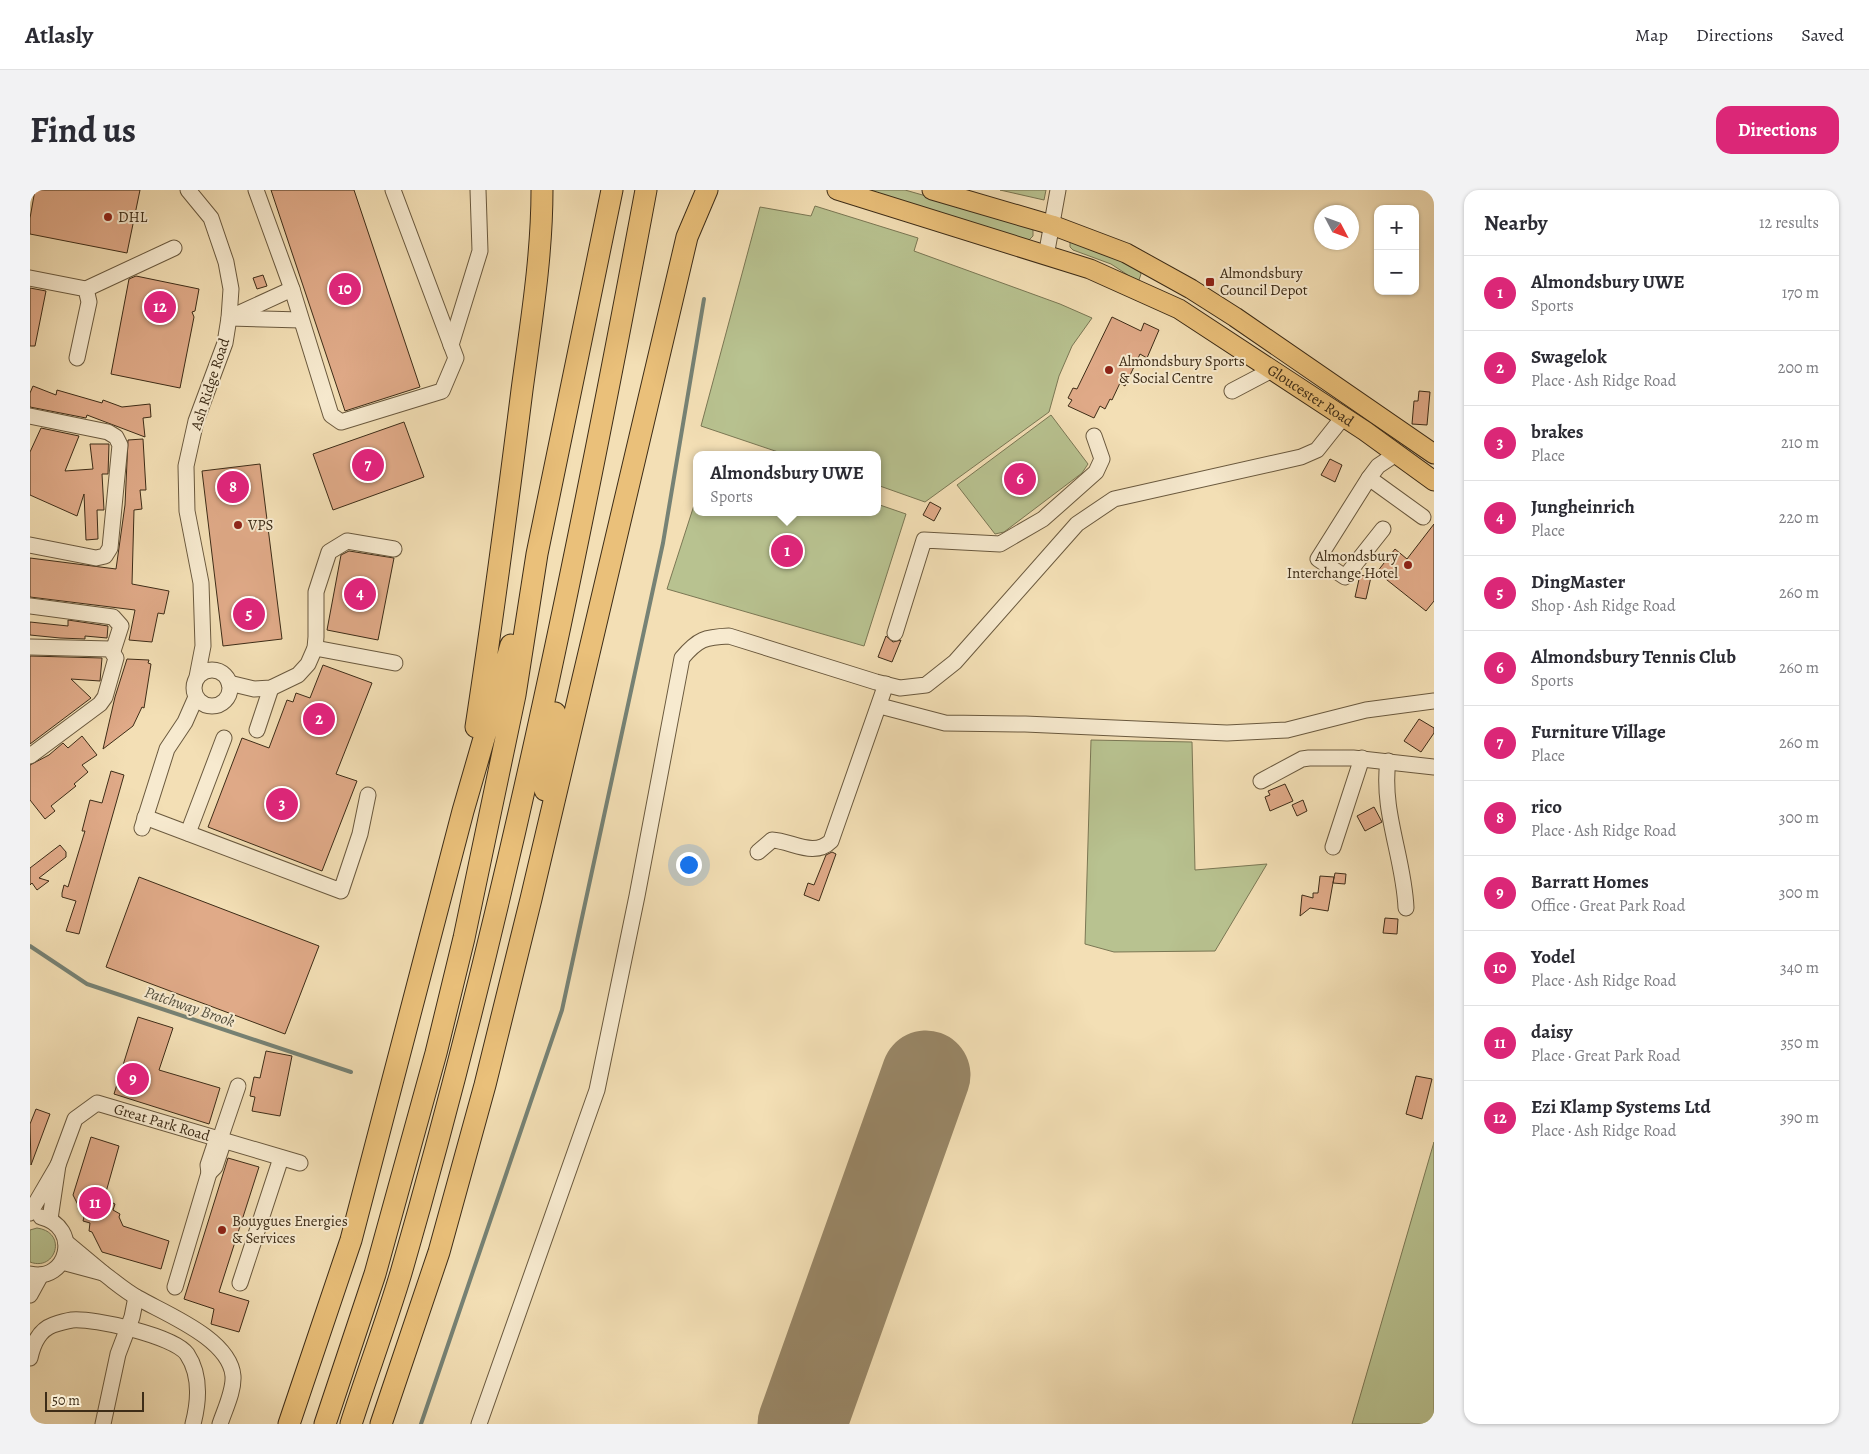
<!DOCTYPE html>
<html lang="en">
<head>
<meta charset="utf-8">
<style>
  body { margin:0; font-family:Alegreya,serif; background:#f2f2f3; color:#2b2b33 }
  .controls { position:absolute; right:15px; top:15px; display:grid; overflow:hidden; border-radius:10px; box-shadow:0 1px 4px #0004 }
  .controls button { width:45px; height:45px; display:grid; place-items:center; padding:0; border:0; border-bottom:1px solid #e1e1e2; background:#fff; color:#2b2b33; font:25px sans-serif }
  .compass { position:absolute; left:1284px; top:15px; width:45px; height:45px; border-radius:50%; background:#fff; box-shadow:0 1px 4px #0004; rotate:131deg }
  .scale { position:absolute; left:15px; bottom:12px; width:99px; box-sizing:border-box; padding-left:5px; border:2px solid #3d2c17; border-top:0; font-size:14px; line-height:18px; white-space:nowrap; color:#3d2c17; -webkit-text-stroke:4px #f7eacf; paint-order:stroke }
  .you { position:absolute; left:658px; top:674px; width:18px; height:18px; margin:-12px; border:4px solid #fff; border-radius:50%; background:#1a73e8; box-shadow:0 0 0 8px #1a73e833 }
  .badge { display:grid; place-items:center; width:32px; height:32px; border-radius:50%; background:#db2777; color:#fff; font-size:16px; font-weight:700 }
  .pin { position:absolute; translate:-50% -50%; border:2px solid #fff; box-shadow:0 1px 5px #0006 }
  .popup { position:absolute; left:663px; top:261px; width:188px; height:65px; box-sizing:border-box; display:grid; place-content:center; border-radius:10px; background:#fff; filter:drop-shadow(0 1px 4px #0005); font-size:16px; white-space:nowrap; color:#7c7c81 }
  .popup b { font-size:19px; color:#2b2b33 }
  .popup::after { content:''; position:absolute; left:50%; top:100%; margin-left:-10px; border:10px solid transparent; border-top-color:#fff }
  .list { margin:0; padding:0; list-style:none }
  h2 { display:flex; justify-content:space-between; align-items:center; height:65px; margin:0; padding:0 20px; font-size:21px }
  h2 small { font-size:16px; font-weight:400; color:#7c7c81 }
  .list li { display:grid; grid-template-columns:32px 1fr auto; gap:15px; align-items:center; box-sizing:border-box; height:75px; padding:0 20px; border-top:1px solid #e1e1e2 }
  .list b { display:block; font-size:19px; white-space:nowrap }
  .list p { margin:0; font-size:16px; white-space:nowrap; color:#7c7c81 }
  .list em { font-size:16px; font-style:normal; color:#7c7c81 }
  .map { position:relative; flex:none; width:1404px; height:1234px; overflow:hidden; border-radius:15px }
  header { display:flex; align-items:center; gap:30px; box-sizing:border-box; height:70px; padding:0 25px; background:#fff; border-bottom:1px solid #e1e1e2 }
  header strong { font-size:24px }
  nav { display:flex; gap:28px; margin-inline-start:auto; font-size:18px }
  .intro { display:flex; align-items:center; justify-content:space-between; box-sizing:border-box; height:120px; padding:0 30px }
  h1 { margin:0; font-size:35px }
  .button { padding:12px 22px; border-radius:15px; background:#db2777; color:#fff; font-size:18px; font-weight:700 }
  main { display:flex; gap:30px; padding:0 30px }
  aside { flex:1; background:#fff; border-radius:15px; box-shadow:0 1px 4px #0004 }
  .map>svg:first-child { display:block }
  .green { fill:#b8c290; stroke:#7a7754 }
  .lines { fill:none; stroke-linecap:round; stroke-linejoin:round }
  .stream { stroke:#768275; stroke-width:4 }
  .runway { stroke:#988666; stroke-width:89 }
  .building { fill:#e0aa88; stroke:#3d2c17 }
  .minor-casing { stroke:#6a593e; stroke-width:17 }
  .major-casing { stroke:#3d2c17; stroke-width:21 }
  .highway-casing { stroke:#3d2c17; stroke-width:23 }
  .minor { stroke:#f7eacf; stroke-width:15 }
  .major { stroke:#eac07a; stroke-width:19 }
  .highway { stroke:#eac07a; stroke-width:21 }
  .poi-dot { fill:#8f2418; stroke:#f7eacf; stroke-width:2 }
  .labels { text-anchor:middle; stroke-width:4; stroke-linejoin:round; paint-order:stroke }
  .poi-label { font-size:15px; fill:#3d2c17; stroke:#f7eacf; text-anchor:start }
  .street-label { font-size:15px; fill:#3d2c17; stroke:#f7eacf }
  .water-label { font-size:16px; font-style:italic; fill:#55503e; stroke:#f7eacf }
</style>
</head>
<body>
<header>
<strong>Atlasly</strong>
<nav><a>Map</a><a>Directions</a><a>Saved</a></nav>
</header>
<div class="intro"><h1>Find us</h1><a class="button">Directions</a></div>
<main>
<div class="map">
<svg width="1404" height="1234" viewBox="0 0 1404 1234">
  <rect width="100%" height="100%" fill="#f3dfb5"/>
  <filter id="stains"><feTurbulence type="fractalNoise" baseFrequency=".004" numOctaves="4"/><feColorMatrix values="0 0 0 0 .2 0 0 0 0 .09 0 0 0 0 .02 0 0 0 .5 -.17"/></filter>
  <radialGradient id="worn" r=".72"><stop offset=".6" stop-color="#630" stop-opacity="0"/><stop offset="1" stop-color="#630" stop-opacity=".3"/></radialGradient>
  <path class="green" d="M838,0H875L998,35L1003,40V46L998,51Z
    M970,0H1016L1014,10Z
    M785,16L888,48L884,61L1030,114L1062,128L1042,156L1029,186L1019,222L895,312L847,295V265H757L671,236L730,17L781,26Z
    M1044,50L1109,79L1111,84L1109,90L1107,91L1081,74L1043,60L1040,57V52Z
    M1021,225L1058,274L1052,283L974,342L965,344L927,295Z
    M667,306V322H847V314L876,324L834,456L637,399Z
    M1061,550L1162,552L1165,680L1237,674L1185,761L1084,762L1055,754Z
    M1404,952V1234H1322Z
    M7,1038C38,1042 26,1082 0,1072V1040Z"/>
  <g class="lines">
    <path class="stream" d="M0,756L57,794L321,882
      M391,1234L532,820L633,353L674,109"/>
    <path class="runway" d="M772,1234L896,885"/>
  </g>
  <path class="building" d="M5,0H110L97,63L0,44V28Z
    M241,0H324L390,197L315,221Z
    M233,85L237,96L227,99L223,88Z
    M106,86L169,99L165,121L162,122L164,127L150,198L81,184L99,89Z
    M0,98L16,101L5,156H0Z
    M1082,127L1111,141L1114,133L1129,140L1117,168L1110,164L1095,196L1090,193L1082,210L1080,209L1075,219L1070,216L1064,228L1038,216L1042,210L1038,208L1043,198L1047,199Z
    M3,196L26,205L27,200L72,213L73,210L92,217L120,214L121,227L113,228L115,247L57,225L56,228L0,217V203Z
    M1389,201L1400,202L1397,235L1382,234L1384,211H1388Z
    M374,232L394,287L303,320L283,264Z
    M11,238L49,246L35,281L63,279L60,254H79L78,284H72L74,320H67L68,349L56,350L54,304L47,326L0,305V262Z
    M113,249L116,300H110L112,319L104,320L102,394L139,401L134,424L128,423L122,452L99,450L105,420L0,407V368L86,379L95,315L98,250Z
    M1300,269L1312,275L1305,292L1291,285Z
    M230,274L252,449L193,456L172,281Z
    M900,312L911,318L904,331L893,325Z
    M1404,334V411L1396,421L1347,382L1365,359L1377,369Z
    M319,361L364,368L348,450L297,440L311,365Z
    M1330,385L1341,387L1336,409L1325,407Z
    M38,430L78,436L77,448L55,446V449L30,448L0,445V432L38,436Z
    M856,446L863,452L871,450L862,472L848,467Z
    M0,466L72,468L70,491L41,489L61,508L0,554Z
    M97,469L119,470L118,473L121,474L114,518L112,517L103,536L73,559L85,507Z
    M293,475L342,493L306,584L327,591L292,681L178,637L212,548L239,558L257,510L263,512L266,503L280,508Z
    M1389,529L1404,538V543L1391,562L1374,551Z
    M52,546L67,565L52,575L58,582L44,594L46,596L21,616L25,621L15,629L0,610V575L19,565L33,553L38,558Z
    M81,581L94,585L49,744L36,741L46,711L32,707V703L34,695L38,697L55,641H52L60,610L72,613Z
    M1255,594L1263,611L1240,621L1235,607L1240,605L1238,601Z
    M1273,610L1277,621L1267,626L1262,615Z
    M1344,617L1352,632L1335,641L1327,626Z
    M30,655L36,662V667L9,688L19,691L7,700L2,693L0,695V678Z
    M802,662L806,664L789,711L774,705L778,693L784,695L796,665Z
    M1305,683L1316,684L1315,694L1303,693Z
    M1290,686L1304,687L1298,721L1280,718L1270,726L1272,705L1283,708V703H1288Z
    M109,687L289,756L255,844L76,777Z
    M1355,728L1368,729L1367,744L1353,743Z
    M108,827L143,838L129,880L190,898L179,934L84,904Z
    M236,861L262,866L250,926L222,921L225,907L220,906L224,887L230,888Z
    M1386,886L1402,889L1392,929L1376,924Z
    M6,919L20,924L1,975L0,934Z
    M61,947L89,956L76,1002L81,1012L85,1014L83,1020L90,1024L89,1027L93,1036L139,1051L131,1079L72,1062L62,1042L59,1041L60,1033L53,1031L54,1027L43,1005Z
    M198,968L229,977L189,1102L219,1111L209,1142L181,1134L184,1119L154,1109Z"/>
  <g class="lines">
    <g class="minor-casing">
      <g id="minor">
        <path d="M158,0L181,28L196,72L201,99L199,128L195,153L166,231L156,276L157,321L171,393L173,456L167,487"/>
        <path d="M226,0L262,99L301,225L311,232L412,201L426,168L363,0"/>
        <path d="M1016,66L1028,0"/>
        <path d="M0,88L56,99L59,112L47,168"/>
        <path d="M56,99L144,58"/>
        <path d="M203,126L262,99"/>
        <path d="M199,128L271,130"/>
        <path d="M421,155L450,61L448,0"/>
        <path d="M1202,201L1242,180"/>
        <path d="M0,226L78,242L86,247L90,255L80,358L75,366L66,368L0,355"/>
        <path d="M1366,264L1348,276L1339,288L1393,327"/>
        <path d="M1339,288L1288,369L1315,387L1353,339"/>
        <path d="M0,416L83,427L91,436L83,461"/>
        <path d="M865,443L894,350L970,354L1013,329L1066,282L1072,269L1064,246"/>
        <path d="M0,457L80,459L86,468L75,507L70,514L0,566"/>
        <path d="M285,458L365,473"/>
        <circle cx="182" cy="498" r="18"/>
        <path d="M199,493L224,499L241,498L268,485L278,474L285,458L286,447V402L299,362L317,351L364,359"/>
        <path d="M850,516L915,533L995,534L1197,543L1257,540L1336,520L1404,511"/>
        <path d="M227,540L241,498"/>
        <path d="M1358,571C1351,621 1374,668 1376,718"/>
        <path d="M1231,591L1272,569L1279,568H1323L1404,577"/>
        <path d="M115,627L311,701L330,644L338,605"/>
        <path d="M112,638L137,559L155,532L166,507"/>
        <path d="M158,643L194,548"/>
        <path d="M1303,657L1332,568"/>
        <path d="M728,662L742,650C762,651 784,668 801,651L856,494"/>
        <path d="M187,948L178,975L179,983L185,977L194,950"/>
        <path d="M190,949L208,896"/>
        <path id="s1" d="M28,975L45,929L67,913L270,973"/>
        <path d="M0,1023L28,975L20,1029"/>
        <path d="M32,1072L73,1083L37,1053"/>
        <path d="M73,1083C84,1091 95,1101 108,1108C136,1124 200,1149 203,1186C204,1201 195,1219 190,1234"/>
        <path d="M0,1084C38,1093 52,1037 11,1027"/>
        <path d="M210,1093L251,968"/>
        <path d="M145,1097L179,983"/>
        <path d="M0,1105L11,1085"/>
        <path d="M0,1168C3,1154 9,1140 23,1135C29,1133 36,1131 42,1130C65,1128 144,1146 157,1164C171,1185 169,1211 163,1234"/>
        <path d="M73,1234L88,1164L102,1127L106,1107"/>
        <path d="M449,1234L567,900L607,706L652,468C668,449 675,447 699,446L846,492L870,498L896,495L925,472L1047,334L1084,309L1271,267L1287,260L1314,226"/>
      </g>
    </g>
    <g class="major-casing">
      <g id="major">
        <path id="s2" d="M807,0L1060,79L1149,119L1335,241L1404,291"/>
        <path d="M902,0L1022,35L1096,63L1161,99L1205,127L1404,264"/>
      </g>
    </g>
    <g class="highway-casing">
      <path id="highway" d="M446,537C463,425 478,312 492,200C501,133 512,67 512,0
        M515,600L525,523
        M259,1234L321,1050L433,621L481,455
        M295,1234L345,1084L406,863L434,748L485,505L507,364L582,0
        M321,1234C337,1184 356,1133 371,1083C474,727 548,364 616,0
        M351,1234L409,1062L455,895L501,709L657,47L677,0"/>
    </g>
    <use href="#minor" class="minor"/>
    <use href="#major" class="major"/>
    <use href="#highway" class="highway"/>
  </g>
  <g class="poi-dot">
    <circle cx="78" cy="27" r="5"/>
    <rect x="1175" y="87" width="10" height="10" rx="2.5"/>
    <circle cx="1079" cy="180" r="5"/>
    <circle cx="208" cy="335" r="5"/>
    <circle cx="1378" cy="375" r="5"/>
    <circle cx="192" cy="1040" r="5"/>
  </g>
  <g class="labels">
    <g class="poi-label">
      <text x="88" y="32">DHL</text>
      <text x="1190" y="88">Almondsbury<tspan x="1190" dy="17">Council Depot</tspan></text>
      <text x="1089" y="176">Almondsbury Sports<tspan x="1089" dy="17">&amp; Social Centre</tspan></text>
      <text x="218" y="340">VPS</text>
      <text x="1368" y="371" text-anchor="end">Almondsbury<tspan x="1368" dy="17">Interchange Hotel</tspan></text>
      <text x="202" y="1036">Bouygues Energies<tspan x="202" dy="17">&amp; Services</tspan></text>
    </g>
    <g class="street-label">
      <text transform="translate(180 194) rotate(-72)" y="5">Ash Ridge Road</text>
      <text dy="5" stroke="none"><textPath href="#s2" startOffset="520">Gloucester Road</textPath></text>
      <text dy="5" stroke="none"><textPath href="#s1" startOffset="144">Great Park Road</textPath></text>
    </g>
    <g class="water-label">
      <text transform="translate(160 816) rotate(19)" y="6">Patchway Brook</text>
    </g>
  </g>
  <rect width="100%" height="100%" filter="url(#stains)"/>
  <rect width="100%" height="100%" fill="url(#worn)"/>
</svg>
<div class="controls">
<button>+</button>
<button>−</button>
</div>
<svg class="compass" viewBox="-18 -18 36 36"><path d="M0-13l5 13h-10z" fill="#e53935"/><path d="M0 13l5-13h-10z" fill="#7c7c81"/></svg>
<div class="scale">50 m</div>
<div class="you"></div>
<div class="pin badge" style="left:757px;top:361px">1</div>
<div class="popup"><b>Almondsbury UWE</b>Sports</div>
<div class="pin badge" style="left:289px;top:529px">2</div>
<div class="pin badge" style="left:252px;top:614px">3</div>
<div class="pin badge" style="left:330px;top:404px">4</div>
<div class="pin badge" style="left:219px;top:424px">5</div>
<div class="pin badge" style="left:990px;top:289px">6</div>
<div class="pin badge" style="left:338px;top:275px">7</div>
<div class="pin badge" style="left:203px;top:297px">8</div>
<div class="pin badge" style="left:103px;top:889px">9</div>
<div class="pin badge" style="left:315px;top:99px">10</div>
<div class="pin badge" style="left:65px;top:1013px">11</div>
<div class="pin badge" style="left:130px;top:117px">12</div>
</div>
<aside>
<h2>Nearby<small>12 results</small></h2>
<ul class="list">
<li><span class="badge">1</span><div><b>Almondsbury UWE</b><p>Sports</p></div><em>170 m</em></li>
<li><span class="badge">2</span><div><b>Swagelok</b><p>Place · Ash Ridge Road</p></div><em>200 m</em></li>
<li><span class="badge">3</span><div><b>brakes</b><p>Place</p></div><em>210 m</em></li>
<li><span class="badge">4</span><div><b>Jungheinrich</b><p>Place</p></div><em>220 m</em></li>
<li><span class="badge">5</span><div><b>DingMaster</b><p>Shop · Ash Ridge Road</p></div><em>260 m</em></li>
<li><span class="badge">6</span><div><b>Almondsbury Tennis Club</b><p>Sports</p></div><em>260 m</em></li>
<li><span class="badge">7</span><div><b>Furniture Village</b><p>Place</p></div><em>260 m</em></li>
<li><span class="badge">8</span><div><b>rico</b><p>Place · Ash Ridge Road</p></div><em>300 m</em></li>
<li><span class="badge">9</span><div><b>Barratt Homes</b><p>Office · Great Park Road</p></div><em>300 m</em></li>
<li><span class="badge">10</span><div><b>Yodel</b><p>Place · Ash Ridge Road</p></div><em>340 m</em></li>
<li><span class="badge">11</span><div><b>daisy</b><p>Place · Great Park Road</p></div><em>350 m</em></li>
<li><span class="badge">12</span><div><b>Ezi Klamp Systems Ltd</b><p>Place · Ash Ridge Road</p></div><em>390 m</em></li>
</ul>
</aside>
</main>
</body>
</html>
